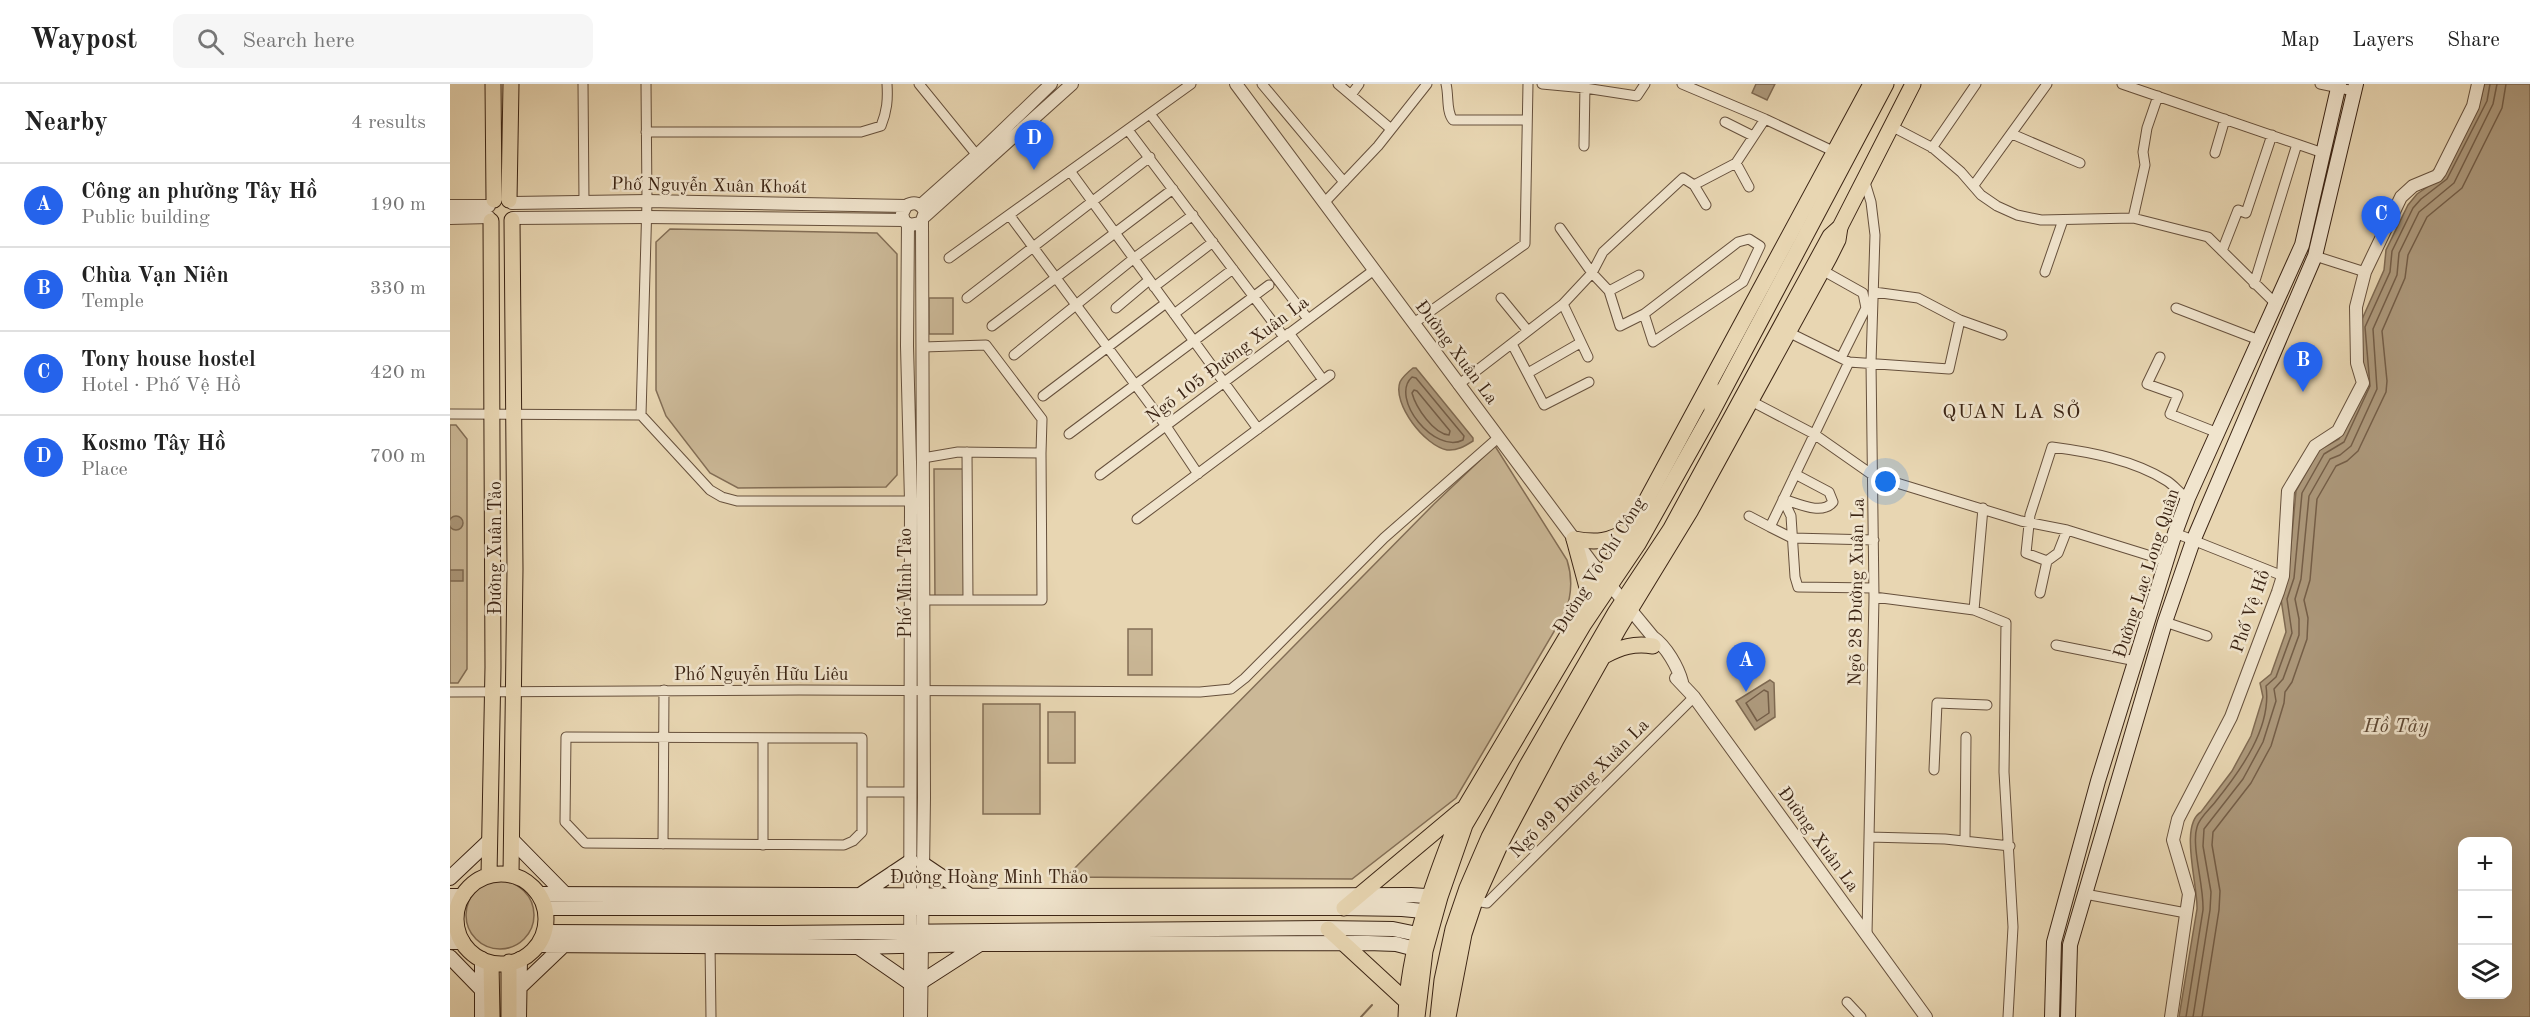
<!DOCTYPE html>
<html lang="en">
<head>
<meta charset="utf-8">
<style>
  body { margin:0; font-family:"Old Standard TT",serif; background:#f6f6f6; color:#222 }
  .controls { position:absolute; right:18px; bottom:18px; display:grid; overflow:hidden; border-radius:12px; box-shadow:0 6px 24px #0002 }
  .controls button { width:54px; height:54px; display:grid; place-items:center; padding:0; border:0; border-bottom:2px solid #e0e0e0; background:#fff; color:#222; font:30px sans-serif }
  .you { position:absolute; left:1436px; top:398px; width:21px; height:21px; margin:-15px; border:4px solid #fff; border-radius:50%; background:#1a73e8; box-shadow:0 0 0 9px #1a73e833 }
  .badge { display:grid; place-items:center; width:39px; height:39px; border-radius:50%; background:#2563eb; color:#fff; font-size:20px; font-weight:700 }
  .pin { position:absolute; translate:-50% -50px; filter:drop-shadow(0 2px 3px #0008) }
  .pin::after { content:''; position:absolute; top:32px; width:21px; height:18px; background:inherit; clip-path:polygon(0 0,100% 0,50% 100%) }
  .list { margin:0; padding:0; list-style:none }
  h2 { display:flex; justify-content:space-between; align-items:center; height:78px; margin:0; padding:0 24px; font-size:26px }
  h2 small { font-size:20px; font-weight:400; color:#767676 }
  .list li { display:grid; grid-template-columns:39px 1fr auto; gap:18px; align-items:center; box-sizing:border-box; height:84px; padding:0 24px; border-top:2px solid #e0e0e0 }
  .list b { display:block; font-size:22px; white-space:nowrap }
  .list p { margin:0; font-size:20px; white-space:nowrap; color:#767676 }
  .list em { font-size:20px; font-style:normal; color:#767676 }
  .icon { flex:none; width:33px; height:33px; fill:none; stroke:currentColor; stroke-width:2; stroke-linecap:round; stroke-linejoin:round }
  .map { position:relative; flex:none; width:2080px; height:933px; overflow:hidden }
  header { display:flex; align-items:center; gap:36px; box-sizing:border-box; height:84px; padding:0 30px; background:#fff; border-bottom:2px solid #e0e0e0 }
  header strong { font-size:28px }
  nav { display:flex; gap:33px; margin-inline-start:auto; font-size:21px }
  .search { width:420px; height:54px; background:#f6f6f6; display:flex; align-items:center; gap:15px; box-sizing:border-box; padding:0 21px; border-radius:12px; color:#767676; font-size:22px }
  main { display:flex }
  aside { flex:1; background:#fff }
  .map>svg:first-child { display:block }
  .green { fill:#cbb897; stroke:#836e56; stroke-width:1.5 }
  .water { fill:#ad997c; stroke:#7f6a52; stroke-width:1.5; fill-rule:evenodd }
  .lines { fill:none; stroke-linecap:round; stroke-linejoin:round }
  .shore { stroke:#745e48; stroke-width:1.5 }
  .stream { stroke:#7f6a52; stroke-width:2 }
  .minor-casing { stroke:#66503c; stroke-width:11 }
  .tertiary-casing { stroke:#66503c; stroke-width:14 }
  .secondary-casing { stroke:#3b2414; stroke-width:16 }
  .primary-casing { stroke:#3b2414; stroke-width:17 }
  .trunk-casing { stroke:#3b2414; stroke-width:17 }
  .minor { stroke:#f0e4cd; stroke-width:9 }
  .tertiary { stroke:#f0e4cd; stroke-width:12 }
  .secondary { stroke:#f0e4cd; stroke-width:14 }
  .primary { stroke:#e8d6b2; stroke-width:15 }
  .trunk { stroke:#e8d6b2; stroke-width:15 }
  .labels { text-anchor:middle; stroke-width:5; stroke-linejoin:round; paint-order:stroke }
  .street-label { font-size:18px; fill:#3b2414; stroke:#f0e4cd }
  .neighbourhood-label { font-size:20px; letter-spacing:1.5px; fill:#3b2414; stroke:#f0e4cd }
  .water-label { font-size:20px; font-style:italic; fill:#5d4733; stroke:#f0e4cd }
</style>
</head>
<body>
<header>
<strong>Waypost</strong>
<div class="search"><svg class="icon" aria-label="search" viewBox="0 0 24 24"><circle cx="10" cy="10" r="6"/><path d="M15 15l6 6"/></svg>Search here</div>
<nav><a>Map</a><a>Layers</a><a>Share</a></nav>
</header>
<main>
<aside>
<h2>Nearby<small>4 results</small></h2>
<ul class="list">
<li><span class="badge">A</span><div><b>Công an phường Tây Hồ</b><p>Public building</p></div><em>190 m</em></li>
<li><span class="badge">B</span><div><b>Chùa Vạn Niên</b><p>Temple</p></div><em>330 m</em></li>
<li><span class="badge">C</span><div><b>Tony house hostel</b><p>Hotel · Phố Vệ Hồ</p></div><em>420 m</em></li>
<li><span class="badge">D</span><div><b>Kosmo Tây Hồ</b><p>Place</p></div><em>700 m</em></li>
</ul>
</aside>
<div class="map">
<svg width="2080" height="933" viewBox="0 0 2080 933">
  <rect width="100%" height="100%" fill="#e8d6b2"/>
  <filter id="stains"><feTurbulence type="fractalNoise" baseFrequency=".00333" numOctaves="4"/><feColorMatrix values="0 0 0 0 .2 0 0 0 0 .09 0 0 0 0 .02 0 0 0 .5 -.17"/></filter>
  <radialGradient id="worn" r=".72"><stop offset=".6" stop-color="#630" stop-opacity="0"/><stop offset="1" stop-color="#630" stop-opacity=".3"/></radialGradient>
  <path class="green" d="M220,145L427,149L447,170V391L436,403L288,404L260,389L216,332L206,306V158Z
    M479,214H503V250H479Z
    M0,341H6L17,355V585L8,599H0Z
    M1045,362L1117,476C1123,495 1122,511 1115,529L1006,714L902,795L616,793L984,420Z
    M484,385H514L515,516H485Z
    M678,545H702V591H678Z
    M533,620H590V730H533Z
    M598,628H625V679H598Z
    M16 831a34 34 0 1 1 68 0a34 34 0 1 1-68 0Z"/>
  <path class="water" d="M1306,0H1325L1317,16L1302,9Z
    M2034,0H2080V933H1729L1747,825C1748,801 1729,741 1751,728L1782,687L1801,652L1813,613L1810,599L1821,590L1836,548L1831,515L1838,493L1846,407L1869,366L1889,355L1915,299L1909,242L1934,186L1936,166L1958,121L1967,110L1992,93L2031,15ZM2012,758H2058V910H2012Z
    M963,284H966L1023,354V357C1015,362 1007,367 997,366C975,362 942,320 950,298C953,292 958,288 963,284Z
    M-1 439a7 7 0 1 1 14 0a7 7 0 1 1-14 0Z
    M0,486H13V497H0Z
    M1320,596L1324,599L1325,633L1305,646L1286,617Z"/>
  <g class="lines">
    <path class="shore" d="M962,293L966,294L1014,352L1013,356C985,371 939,314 962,293Z
      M964,306L967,307L1000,347L999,351C984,350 966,324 962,309Z
      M1314,606L1318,608L1319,629L1307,637L1296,619Z
      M1736,933L1753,826C1754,801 1741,762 1747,743C1749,734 1760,725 1766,717C1791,686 1822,643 1816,602L1826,593L1842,549L1837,515L1844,494L1852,409L1874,370L1894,358L1920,302L1915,243L1940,188L1942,167L1963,124L1971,115L1997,95L2037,17L2040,0
      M1743,933L1760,826L1761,808L1753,762L1754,745L1793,695L1813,658L1826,617L1824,605L1833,595L1849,551V535L1845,515L1851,495L1859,412L1880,375L1890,371L1901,362L1927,305L1923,245L1947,191L1949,169L1969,128L2004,99L2043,20L2047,0
      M1752,933L1769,826L1770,807L1762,761L1763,748L1801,699L1821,662L1834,619L1835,608L1842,598L1857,555L1858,534L1854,516L1860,496L1867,415L1886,382L1897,377L1908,367L1936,308L1937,297L1932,247L1955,194L1958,171L1977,133L2012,104L2052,24L2056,0"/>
    <path class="stream" d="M911,933L922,921"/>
    <g class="minor-casing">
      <path id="minor" d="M133,0L134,117
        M469,0L530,75
        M812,0L894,98
        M888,0L941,45
        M996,0C999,11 996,28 1003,36H1077
        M1092,0L1135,4L1187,12L1195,0
        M1232,0L1315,35
        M1672,0L1873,69
        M1870,0L1904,7
        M901,11L909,0
        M700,30L858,235
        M1275,38L1303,52
        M1441,42L1483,64L1511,88L1531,111L1547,122L1567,131L1591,136L1683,134L1758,153L1826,220
        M678,46L834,253
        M196,48H411L431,42C437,27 438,16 437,0
        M1562,50L1630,79
        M1134,62L1135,0
        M1482,64L1526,0
        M1765,69L1775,35
        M1286,79L1299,103
        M620,87L808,345
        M1414,95L1421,118L1425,151L1421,279L1424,513L1417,850
        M1244,101L1256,121
        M1524,101L1597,0
        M874,119L928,62L977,0
        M560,132L716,342L748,390
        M1683,134L1695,81L1693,68L1697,44L1708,12
        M1110,144L1142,189L1159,207L1170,242L1194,230L1203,258L1293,198L1310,162L1299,155L1288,158L1194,230
        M1772,167L1788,126L1796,129L1822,51
        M1865,172L1915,188
        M499,174L741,0
        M1372,186L1413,209L1416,224L1391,274
        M1595,188L1613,136
        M1804,200L1847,60
        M704,203L763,158
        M1159,207L1189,191
        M1424,208L1468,214L1510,236
        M517,214L700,73
        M1051,214L1078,247
        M1113,220L1138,273
        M666,224L698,197
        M1726,224L1809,256
        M724,230L783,185
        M964,239L1075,160L1078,0
        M542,242L723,105
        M1338,248L1399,278L1499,285L1510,236L1552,251
        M839,249L873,296
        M1062,260L1094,321L1139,298
        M473,263L536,261L592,335L591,369L508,368L473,374
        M564,271L683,175L743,131
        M1710,273L1697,300L1728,311L1720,330L1768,349
        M1399,278L1320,443L1342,454L1424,456
        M1078,289L1130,259
        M1008,301L1113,220L1142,189L1153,168L1233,94L1244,101L1286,79L1315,35L1385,68
        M593,312L716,219
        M1301,317L1364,350L1424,392L1571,437L1617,446L1717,477
        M0,330L191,331L260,406L272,413L287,417H461
        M191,331L197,117L196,0
        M619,350L819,201
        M517,368L518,516
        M650,391L924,186
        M1333,415L1341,432L1345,493L1348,503L1423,504
        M1333,415C1347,419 1372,432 1383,418L1379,408L1345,390
        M1299,432L1320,443
        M687,435L880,291
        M1725,449L1833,492
        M1597,477L1576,469L1580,431L1602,363C1640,368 1684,376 1717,397C1725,402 1730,410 1738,414
        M1590,509L1597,477L1608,469L1617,446
        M1424,513L1524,526L1556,539L1554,688L1563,843L1558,933
        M474,516H592L591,369
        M1524,526L1533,424
        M1715,538L1757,552
        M1606,561L1686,577
        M0,608L349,606L750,608L781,605L795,594L934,454L1049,353
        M116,653L412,654V748L403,757L394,761L135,759L115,738Z
        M313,654V761
        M1484,686L1487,619L1537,621
        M412,708H459
        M1419,753L1495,755L1560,762
        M1515,756L1516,653
        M213,760L214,606
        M1635,810L1736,829
        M1025,817L1037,819L1244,613
        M260,861L261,933
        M1397,918L1411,933"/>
    </g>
    <g class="tertiary-casing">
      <path id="tertiary" d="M786,0L1142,479L1203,553C1216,562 1228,583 1232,598
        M62,119L197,117L456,122C464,117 471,119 475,128L471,139L460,141L454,137L452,130L456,122
        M471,121L526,72L601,0
        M0,122H39
        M475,132L622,0
        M0,134L39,133
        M63,134L196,133L454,136
        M458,140L457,262L461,417L460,933
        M1226,594L1244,613L1476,933
        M471,933L474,713L472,137
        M1721,933L1739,810L1723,756L1728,735L1781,633L1828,508L1833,492L1838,407L1865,362L1888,347L1913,299L1907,279L1906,223L1915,188L1951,113L1963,102L1987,92L1990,88L2023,22L2028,0"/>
    </g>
    <g class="secondary-casing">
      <path id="secondary" d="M61,755L115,810
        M473,780L519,811
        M0,794L38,758
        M88,810L616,812L961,811L990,813
        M410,811L461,777
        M0,812H13
        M0,824L7,825
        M95,824H894L952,825L984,828
        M0,844H7
        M95,848L327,849L874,844L943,845L977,852
        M0,858H13
        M88,861L408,863L530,860L918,859L946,860L973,867
        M408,863L460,899
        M0,873L32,906
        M471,898L530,860
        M70,903L114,861
        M32,933V875
        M69,933L70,875
        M1602,933L1604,858L1648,697L1725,449L1738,414L1852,161L1889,0
        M1618,933L1620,861L1715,538L1743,457L1865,172L1906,0"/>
    </g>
    <g class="primary-casing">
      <path id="primary" d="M43,0L44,116
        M59,116L61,0
        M1124,455C1146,459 1160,458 1179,445
        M1154,572C1171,563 1184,559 1203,562
        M6 835a45 45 0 1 1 90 0a45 45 0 1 1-90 0Z
        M39,791L43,583L41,137
        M61,791L65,485L62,136
        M894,824L1011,726
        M878,845L956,917
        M41,879L42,933
        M59,933V878
        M956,933C958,864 983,799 1008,735L1183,441L1421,0
        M998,933L1014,850L1025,817L1051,759L1106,656L1169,544L1241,426L1379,174L1388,156L1390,143"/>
    </g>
    <g class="trunk-casing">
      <path id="trunk" d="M1260,300L1262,327
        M1124,455L1143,526
        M1162,499L1164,472
        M967,933L975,867L990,813L1015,741L1134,540L1188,460L1262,328L1436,0
        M988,933L992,896L1003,845L1017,804L1039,753L1076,683L1165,529L1220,446L1380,152L1390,143L1463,0"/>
    </g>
    <use href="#minor" class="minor"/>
    <use href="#tertiary" class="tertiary"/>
    <use href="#secondary" class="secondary"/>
    <use href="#primary" class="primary"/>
    <use href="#trunk" class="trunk"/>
  </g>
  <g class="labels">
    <g class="street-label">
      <text transform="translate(259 101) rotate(1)" y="6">Phố Nguyễn Xuân Khoát</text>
      <text transform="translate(1007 268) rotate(53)" y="6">Đường Xuân La</text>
      <text transform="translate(777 275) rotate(-37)" y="6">Ngõ 105 Đường Xuân La</text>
      <text transform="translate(45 464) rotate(-90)" y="6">Đường Xuân Tảo</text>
      <text transform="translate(1149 481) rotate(-58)" y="6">Đường Võ Chí Công</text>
      <text transform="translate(1696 489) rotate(-72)" y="6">Đường Lạc Long Quân</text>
      <text transform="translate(455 499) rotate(-90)" y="6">Phố Minh Tảo</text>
      <text transform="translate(1406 508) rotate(-89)" y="6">Ngõ 28 Đường Xuân La</text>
      <text transform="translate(1800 527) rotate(-71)" y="6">Phố Vệ Hồ</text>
      <text x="311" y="596">Phố Nguyễn Hữu Liêu</text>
      <text transform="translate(1129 704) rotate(-45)" y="6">Ngõ 99 Đường Xuân La</text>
      <text transform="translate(1369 755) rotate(54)" y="6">Đường Xuân La</text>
      <text x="539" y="799">Đường Hoàng Minh Thảo</text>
    </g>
    <g class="neighbourhood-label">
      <text x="1562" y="334">QUAN LA SỞ</text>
    </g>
    <g class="water-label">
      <text x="1946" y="648">Hồ Tây</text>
    </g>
  </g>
  <rect width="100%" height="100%" filter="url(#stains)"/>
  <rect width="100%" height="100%" fill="url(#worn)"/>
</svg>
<div class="controls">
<button>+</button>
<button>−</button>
<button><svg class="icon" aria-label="layers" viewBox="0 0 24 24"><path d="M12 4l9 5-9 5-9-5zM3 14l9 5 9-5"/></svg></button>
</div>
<div class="you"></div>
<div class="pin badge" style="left:1296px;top:608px">A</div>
<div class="pin badge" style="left:1853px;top:308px">B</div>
<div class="pin badge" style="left:1931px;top:162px">C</div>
<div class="pin badge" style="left:584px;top:86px">D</div>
</div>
</main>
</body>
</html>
